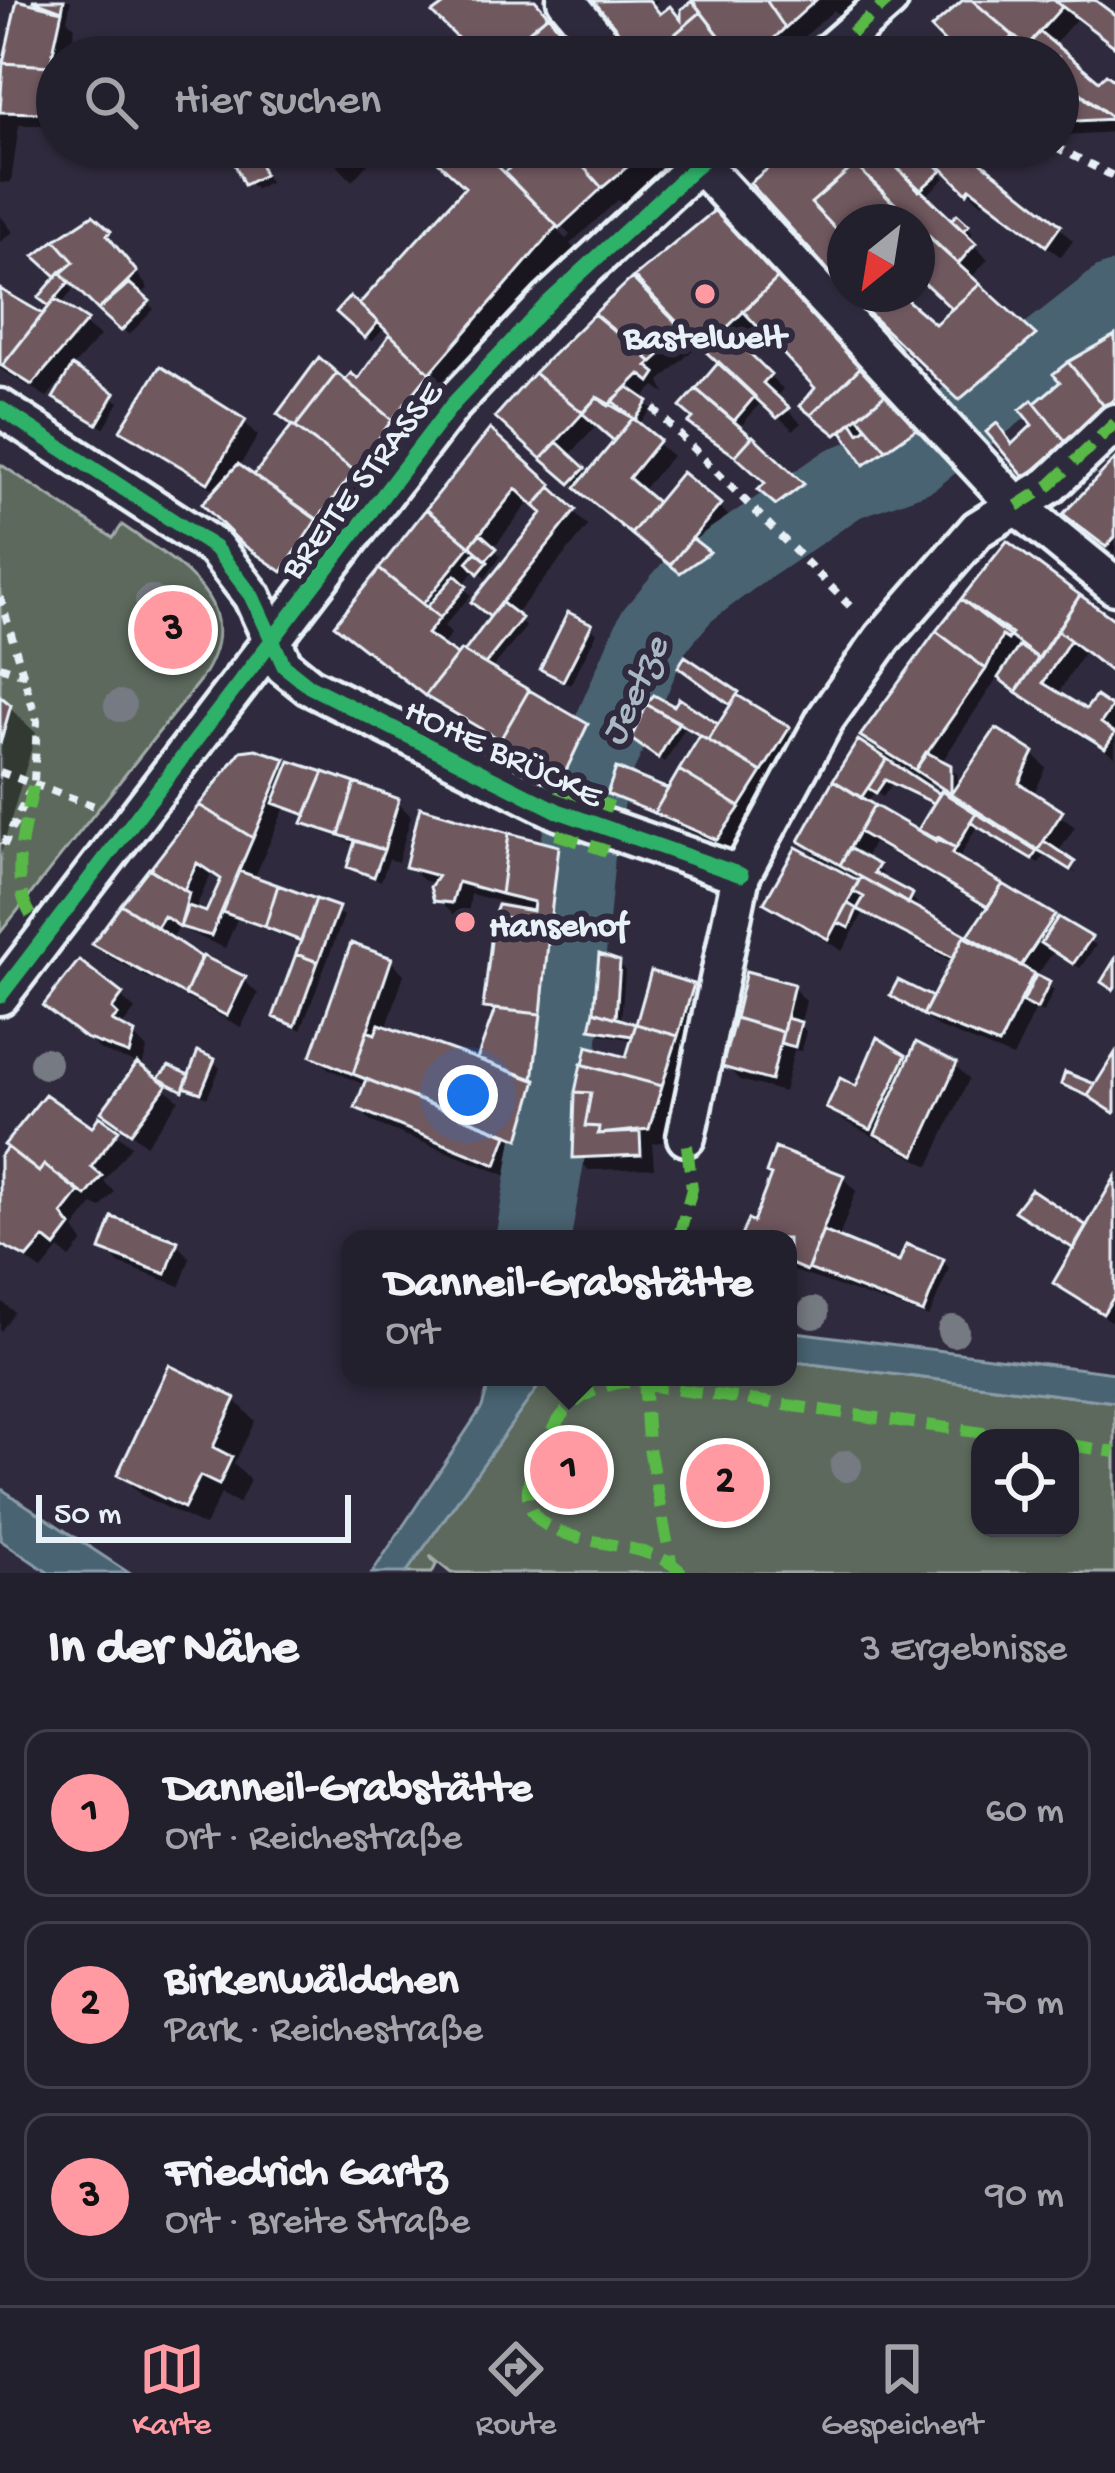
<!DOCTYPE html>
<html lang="de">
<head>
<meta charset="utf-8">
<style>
  body { margin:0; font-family:"Gochi Hand",sans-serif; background:#2f2d3a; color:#f1f3f6 }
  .controls { position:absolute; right:36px; bottom:36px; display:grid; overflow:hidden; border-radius:24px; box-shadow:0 3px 9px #0004 }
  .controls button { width:108px; height:108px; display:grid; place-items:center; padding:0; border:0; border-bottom:3px solid #403e4a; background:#23202e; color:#f1f3f6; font:60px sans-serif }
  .compass { position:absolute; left:827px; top:204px; width:108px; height:108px; border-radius:50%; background:#23202e; box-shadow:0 3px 9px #0004; rotate:210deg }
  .scale { position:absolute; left:36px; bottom:30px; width:315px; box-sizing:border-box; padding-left:12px; border:6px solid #e8f1f8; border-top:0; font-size:33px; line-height:42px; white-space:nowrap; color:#e8f1f8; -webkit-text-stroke:9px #2f2a3d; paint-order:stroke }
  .you { position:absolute; left:468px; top:1095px; width:42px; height:42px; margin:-30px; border:9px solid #fff; border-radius:50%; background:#1a73e8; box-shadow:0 0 0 18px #1a73e833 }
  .badge { display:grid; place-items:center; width:78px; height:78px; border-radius:50%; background:#ff9aa2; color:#111; font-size:39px; font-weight:700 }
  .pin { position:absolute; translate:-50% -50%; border:6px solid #fff; box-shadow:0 3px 12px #0006 }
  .popup { position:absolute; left:341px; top:1230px; width:456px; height:156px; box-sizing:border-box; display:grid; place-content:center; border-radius:24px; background:#23202e; filter:drop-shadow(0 3px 9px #0005); font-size:39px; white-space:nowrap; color:#a3a3aa }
  .popup b { font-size:45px; color:#f1f3f6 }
  .popup::after { content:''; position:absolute; left:50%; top:100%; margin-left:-24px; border:24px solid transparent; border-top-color:#23202e }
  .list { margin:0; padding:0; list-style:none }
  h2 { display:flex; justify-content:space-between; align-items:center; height:156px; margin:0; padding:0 48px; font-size:51px }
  h2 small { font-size:39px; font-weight:400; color:#a3a3aa }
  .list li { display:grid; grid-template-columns:78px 1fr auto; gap:36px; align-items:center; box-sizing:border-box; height:168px; margin:0 24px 24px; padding:0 24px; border:3px solid #403e4a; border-radius:24px }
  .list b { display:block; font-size:45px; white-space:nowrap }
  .list p { margin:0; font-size:39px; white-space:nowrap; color:#a3a3aa }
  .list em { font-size:39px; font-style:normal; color:#a3a3aa }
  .icon { flex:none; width:66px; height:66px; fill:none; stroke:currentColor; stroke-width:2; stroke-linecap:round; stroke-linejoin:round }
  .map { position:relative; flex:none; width:1115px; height:1573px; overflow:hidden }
  .search { position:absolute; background:#23202e; box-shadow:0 3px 9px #0004; left:36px; right:36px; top:36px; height:132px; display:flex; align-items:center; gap:30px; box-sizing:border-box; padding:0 42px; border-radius:66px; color:#a3a3aa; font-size:45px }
  .sheet { height:732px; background:#23202e }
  nav { display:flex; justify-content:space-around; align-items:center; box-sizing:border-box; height:168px; border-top:3px solid #403e4a; background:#23202e; font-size:33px; color:#a3a3aa }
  nav a { display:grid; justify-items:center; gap:6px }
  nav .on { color:#ff9aa2 }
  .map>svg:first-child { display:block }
  .green { fill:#5d695d; stroke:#a2adaa; stroke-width:3; fill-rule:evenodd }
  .water { fill:#4a6372; stroke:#899ca8; stroke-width:3 }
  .shadow { fill:#0007; fill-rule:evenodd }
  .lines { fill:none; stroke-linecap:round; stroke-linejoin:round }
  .river { stroke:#4a6372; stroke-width:75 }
  .building { fill:#6f595e; stroke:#e8f1f8; stroke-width:3 }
  .minor-casing { stroke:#e8f1f8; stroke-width:45 }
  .path { stroke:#e8f1f8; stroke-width:8; stroke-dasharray:9 9; stroke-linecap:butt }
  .minor { stroke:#2f2a3d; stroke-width:36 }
  .quiet { stroke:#58b947; stroke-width:12; stroke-dasharray:24 12; stroke-linecap:butt }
  .cycleway-casing { stroke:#2f2a3d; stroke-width:22 }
  .cycleway { stroke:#2db169; stroke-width:15 }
  .tree { fill:#767a82 }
  .poi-dot { fill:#ff9aa2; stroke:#2f2a3d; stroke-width:4.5 }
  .labels { text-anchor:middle; stroke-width:12; stroke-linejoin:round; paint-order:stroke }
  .poi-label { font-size:36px; font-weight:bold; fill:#e8f1f8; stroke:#2f2a3d }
  .street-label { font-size:36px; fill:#e8f1f8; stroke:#2f2a3d }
  .water-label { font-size:39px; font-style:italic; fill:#a9b8c2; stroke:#2f2a3d }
</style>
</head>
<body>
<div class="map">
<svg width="1115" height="1573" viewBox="0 0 1115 1573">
  <rect width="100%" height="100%" fill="#2f2a3d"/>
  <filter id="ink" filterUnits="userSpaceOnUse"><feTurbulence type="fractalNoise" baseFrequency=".00833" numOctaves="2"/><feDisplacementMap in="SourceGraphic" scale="24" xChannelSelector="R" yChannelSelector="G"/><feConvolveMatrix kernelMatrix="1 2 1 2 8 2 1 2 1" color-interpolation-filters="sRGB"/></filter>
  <g filter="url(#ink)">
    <path class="green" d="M0,464L113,538L122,525C178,564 253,603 200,680L0,933V744L11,705L0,696Z
      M788,1361L1115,1402V1573H451L430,1556L436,1565L432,1573H406L545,1377H788ZM980,1438H1070V1528H980Z"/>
    <path class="water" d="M788,1331L1115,1373V1402L788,1361Z
      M491,1377H545L406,1573H372L482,1407Z
      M0,1488L129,1573H49L0,1540Z"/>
    <path class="shadow" d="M35,0H71L67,20L75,27L68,57H57L53,125H19L11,182L0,183V87L19,4L34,7Z
      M455,0H533L582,57H483Z
      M598,0H659L651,6L662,17L685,25L684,11L696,0H870L846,22L834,10L782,57H643Z
      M965,0H1090L1115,19V47L1077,18L1052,47L1099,85L1115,86V132L1064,135L1060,140L1058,57H966Z
      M320,147H383L352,181Z
      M425,147H471L566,239L570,235L509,173L537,147H656L672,166L625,207L618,200L570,244L581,255L458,396L445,384L297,584L259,558L206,504L217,492L124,429L244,422L258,436L238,468L255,479L297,427L345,384L358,383L394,334L386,326L372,342L340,312L371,320L468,188Z
      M798,147H961L1059,227L1073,241L1061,257L985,199L982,204L935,158L930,162L945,178L924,198L952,224L957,218L967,227L973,233L967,239L988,259L970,279L1054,357L981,418L855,294H895L935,328L956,309L917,272V222H845V284L754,184Z
      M255,152L269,182L256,189L242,178Z
      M0,215L13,232L0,242Z
      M106,233L148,288L140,296L154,309L129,335L61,269L38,256Z
      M60,276L73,290L60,306L100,336L71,369L119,402L104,428L63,404L68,372L47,397L0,369V294L43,318L53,307L42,297Z
      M638,277L798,298L923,434L873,469L855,445L818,419L819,388L765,330L744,351L783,389L775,398L801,423L793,430L762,401L742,425L715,403L711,407L815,500L792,517L776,503L768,483L692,423L696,419L684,407L722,363Z
      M632,282L696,347L660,381L665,393L655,386L641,400L652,409L637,426L672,456L641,492L657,506H719L732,520L705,552L714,560L688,577L513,431ZM598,424L618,442L588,476L568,457Z
      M1115,338V424L1041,490L990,432L997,427L1014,446L1037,426L1025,411Z
      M490,433L588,526L514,616L526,627L490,671L587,727L600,740L577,788L442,709L338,625ZM531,500L545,513L475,662L458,660L441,647L451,634L444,626L471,595L462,586L476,568L485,578L501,556L493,548Z
      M1115,463V554L1081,527Z
      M1007,545L1115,626V675L1085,651L1057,695L1087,713L1097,700L1115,714V756L1033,705L999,675L941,763L957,774L959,787L1033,754L1046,768L1033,796L1075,827L1057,854L1077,874L966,800V805L931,780L927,786L1043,857L1039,863L977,826L960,857L967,864L1096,945L1080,968L1054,951L1035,978L1054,990L1043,1013L1036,1009L1013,1057L940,1028L900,1000L933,1002L954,963L864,912L842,951L768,903L825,864L802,841L859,744L888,759L864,735ZM892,784L937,804L919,834L867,804L875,792L883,797ZM873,843L989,910L967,942L913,913L917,903L911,897L879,880L883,873L864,860ZM856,874L892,895L853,880Z
      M590,626L597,633L570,685L550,675L544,669Z
      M688,673L737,694L802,743L731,851L611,794L669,795L703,736L686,726L665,762L641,745L680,702L718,729L733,706Z
      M0,699L36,733L0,857Z
      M243,754L284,762L397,802L411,816L398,862L389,859L381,881L351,866L356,848L348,841L312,828L308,817L284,809L254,879L344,916L301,1030L276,1016L303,944L237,919L225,948L179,928L170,940L174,945L244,980L258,994L241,1027L109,957L96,943ZM211,874L223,882L208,916L197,905Z
      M557,848L571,863L546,1095L554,1104L539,1157L520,1150L510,1177L372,1122L358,1108L367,1086L329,1069L315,1055L390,960L404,974L386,1030L490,1067L495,1016L486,1007L517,906L471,894L468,914L456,916L435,896L438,884L423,880L409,866Z
      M618,963L625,970L621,1022L637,1027L693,986L707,1000L663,1142L652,1143L654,1168L589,1170L576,1157L634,1040L600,1034L594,1028Z
      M748,975L792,987L806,1001L800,1025L806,1031L801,1051L794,1050L784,1092L740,1080L726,1066Z
      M121,997L135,1010L123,1025L147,1049L141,1070L179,1100L146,1145L105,1111L139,1064L102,1051L47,1006Z
      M904,1057L910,1064L955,1065L969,1079L929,1166L844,1121L830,1107Z
      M213,1061L220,1068L207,1098L162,1078H190Z
      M100,1120L131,1146L104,1181L114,1192L101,1208L93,1204L74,1229L83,1242L70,1258L59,1249L42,1270L0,1242V1160L92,1131Z
      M777,1152L843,1178L856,1191L838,1240L901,1266L943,1261L949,1268L929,1317L788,1269V1239H743L755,1226Z
      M1115,1186V1324L1057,1282Z
      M176,1244L190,1258L180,1286L118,1263L104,1249Z
      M0,1300L14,1312L1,1331L0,1330Z
      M235,1400L255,1421L234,1464L250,1480L239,1503L221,1494L205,1526L141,1495L121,1475Z"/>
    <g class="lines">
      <path class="river" d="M533,1239L553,1121L578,849L590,778L653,632L685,594L730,560L844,483L914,458L1115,300"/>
    </g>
    <path class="building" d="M17,0L62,11L50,66L3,63Z
      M32,0H64L62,11Z
      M450,0H535L548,15L499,57H477L432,13Z
      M649,0L660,14L670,6L681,20V9L692,1L701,12L648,57H637L591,1Z
      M692,0H766L785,28L754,57H736Z
      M766,0H816L785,28Z
      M963,0H972L1014,36L989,57H959L931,28Z
      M972,0H1054L1062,7L1026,47Z
      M1095,0L1115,15V47L1055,1Z
      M701,12L736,57H648Z
      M548,15L582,57H516L509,48Z
      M1040,32L1099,81L1106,74L1115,81V120L1058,75V57H1038L1026,47Z
      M1014,36L1038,57H989Z
      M3,63L50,66L40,113L0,112Z
      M1058,75L1086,99L1114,119L1058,122Z
      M422,147H479L557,226L430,373L359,304L465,187Z
      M532,147H566L602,188L559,228L504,173Z
      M566,147H651L602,188Z
      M794,147H833L854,166L811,203L845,239V289L750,183Z
      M833,147H876L854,166Z
      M876,147L976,243L958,264L855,165Z
      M896,147L911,152L920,147L942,171L919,191L886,156Z
      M920,147H962L1061,225L1046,246L970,188L967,193Z
      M256,149L264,175L244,185L231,155Z
      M855,165L912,222H845V239L811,203Z
      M715,210L780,276L704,350L634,277Z
      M957,214L969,225L963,231L951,220Z
      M93,215L111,231L107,235L137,272L98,310L61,273L74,262L55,240Z
      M917,227L980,284L952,309L917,276Z
      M55,240L74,262L56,276L34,256Z
      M60,272L69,282L49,306L38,298Z
      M780,276L864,364L811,415L800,406L815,388L743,311Z
      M632,278L685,332L652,362L594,314Z
      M129,283L150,301L121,331L98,310Z
      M980,284L1036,335L959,400L849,294H900L935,324Z
      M0,289L43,314L2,366L0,365Z
      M350,296L378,322L365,338L336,312Z
      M55,299L88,320L32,385L2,366Z
      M594,314L652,362L647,366L656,373L650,382L640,374L608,406L597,397L583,413L534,373Z
      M725,329L771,374L763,383L790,408L777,418L704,350Z
      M390,334L430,373L392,420L345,380L351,373L358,379Z
      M1115,335V398L1105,407L1068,362Z
      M319,357L337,373L295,427L277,414Z
      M719,362L755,396L734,421L696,389Z
      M1068,362L1105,407L1066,442L1035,403L1060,382L1053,374Z
      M864,364L889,391L836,435L811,415Z
      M72,366L115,393L97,424L53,398Z
      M160,366L246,420L208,483L120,430Z
      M337,373L392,420L355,471L295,427Z
      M534,373L583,413L541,459L495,417Z
      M628,387L648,401L635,420L612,401Z
      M696,389L752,437L735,456L688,423L693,418L680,407Z
      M889,391L919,427L886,450L858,417Z
      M597,397L633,418L614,441L582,413Z
      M1032,400L1066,442L1025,478L986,432L997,423L1012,444L1032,425L1020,410Z
      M633,418L660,440L629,478L657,502L631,534L575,488Z
      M852,422L859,433L867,428L886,450L864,465L842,431Z
      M292,425L355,471L317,520L254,475Z
      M490,429L552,485L534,506L516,489L470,546L426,509Z
      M753,436L804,484L776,505L758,490L765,483L735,456Z
      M557,442L585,468L570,484L541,459Z
      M1115,459V537L1106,547L1063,514Z
      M238,464L317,519L282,572L242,544L202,504Z
      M682,472L721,504L670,565L631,534Z
      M551,487L576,510L490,617L471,602L542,513L534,506Z
      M426,509L470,546L423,604L379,569Z
      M480,533L497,548L486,560L470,546Z
      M692,538L710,552L680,573L670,565Z
      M1007,541L1080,595L1039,659L961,599Z
      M476,552L488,562L478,574L467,562Z
      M379,569L440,618L427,634L457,655L425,696L334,625Z
      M455,575L467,586L440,618L427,607Z
      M1080,595L1115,620V675L1057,630Z
      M961,599L1012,634L1008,640L1002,636L986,669L936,631Z
      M501,602L522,618L485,664L464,652Z
      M568,612L592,624L563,681L540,669Z
      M1057,630L1070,640L1043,683L1086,709L1096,696L1112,707L1101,723L1115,733L1105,748L1016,692Z
      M936,631L986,669L915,770L860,736Z
      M1019,646L1039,659L1016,692L998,678Z
      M461,650L529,690L500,740L425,696Z
      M685,656L739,692L730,705L678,667Z
      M529,690L588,724L563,777L500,740Z
      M654,695L674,706L679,698L718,724L708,740L646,704Z
      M737,695L790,727L762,772L708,740Z
      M0,696L11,705L0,744Z
      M646,704L679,722L658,758L631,739Z
      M996,728L1034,752L1019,783L1063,811L1038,850L951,794Z
      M700,736L762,772L740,807L679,770Z
      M858,740L887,759L861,798L833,780Z
      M256,749L286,759L253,838L199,805L241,751Z
      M926,752L951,765V794L915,770Z
      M887,759L940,794L934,803L885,780L876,793L868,788Z
      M290,761L324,772L306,815L273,803Z
      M616,768L668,789L654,813L607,794Z
      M679,770L740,807L717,840L654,813Z
      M324,772L355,783L339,835L302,823Z
      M833,780L874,805L840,865L799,841Z
      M355,783L399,799L384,850L339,835Z
      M941,791L976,813L956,848L918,830Z
      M199,805L253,838L211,936L180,927L188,906L206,912L221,879L197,863L184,890L150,869Z
      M874,805L936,841L938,837L956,848L952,854L1003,884L988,907L859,832Z
      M420,807L509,833L501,894L458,882L452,903L434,901L430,887L438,876L405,867Z
      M976,813L1037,851L1032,859L970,822Z
      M509,833L559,846L550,923L494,916L498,905L533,911L534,902L501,894Z
      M355,841L384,850L374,877L347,867Z
      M1044,841L1075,862L1070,870L1038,850Z
      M796,847L859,881L828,939L764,903Z
      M849,848L879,865L874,873L913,894L908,904L840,865Z
      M149,868L189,893L180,927L164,916L157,927L121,904Z
      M239,871L278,885L265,927L222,912Z
      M861,877L965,934L953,958L857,909L864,897L853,891Z
      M1003,884L1055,915L1021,966L966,938Z
      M278,885L316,899L301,941L265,927Z
      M316,899L339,907L318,962L296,954Z
      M847,903L857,909L849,928L837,922Z
      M121,904L201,957L185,995L92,944Z
      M494,916L550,923L541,1014L483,1008Z
      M1058,917L1092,937L1073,964L1041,943Z
      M965,934L1034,973L999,1045L923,1015Z
      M351,943L392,958L353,1074L311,1056Z
      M296,954L318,962L295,1026L273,1017Z
      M599,954L620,961L616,1018L594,1011Z
      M203,956L246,977L227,1016L185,994Z
      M1115,959V987L1113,990L1101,982Z
      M79,960L123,994L112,1009L118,1015L112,1021L135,1033L129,1054L85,1038L43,1006Z
      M651,971L694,984L678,1036L636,1024Z
      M746,971L794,984L783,1032L735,1018Z
      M1036,975L1050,982L1037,1009L1023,1002Z
      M898,980L932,997L923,1015L890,995Z
      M495,1009L541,1014L533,1080L477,1059Z
      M594,1011L636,1024L632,1036L590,1029Z
      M735,1018L783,1032L771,1081L722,1067Z
      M786,1018L801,1022L795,1047L780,1043Z
      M379,1024L536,1080L519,1139L353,1074L367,1031L375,1034Z
      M636,1024L678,1036L662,1086L583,1065L587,1046L626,1057Z
      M877,1037L906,1055L871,1130L826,1108L840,1078L856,1086Z
      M916,1042L957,1063L915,1155L875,1134Z
      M198,1051L215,1059L201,1093L184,1087Z
      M1115,1053V1112L1114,1113L1088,1096Z
      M137,1063L167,1085L131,1133L101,1112Z
      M581,1064L662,1086L649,1129L598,1134L599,1127L585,1126L591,1093L575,1092Z
      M169,1066L189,1075L183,1091L158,1078Z
      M1065,1072L1095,1084L1088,1096L1061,1084Z
      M366,1079L507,1135L496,1165L355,1108Z
      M575,1092L591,1093L585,1126L599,1127L598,1134L640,1132L641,1155L573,1158Z
      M45,1094L92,1127L99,1116L119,1130L91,1167L102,1176L86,1196L44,1165L39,1172L4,1145Z
      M7,1147L39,1172L44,1165L79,1192L62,1214L71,1226L55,1247L44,1238L27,1258L0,1244V1157Z
      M775,1148L844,1175L807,1271L788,1263V1239H740L748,1219L753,1222L771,1175L766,1173Z
      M1115,1177V1295L1103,1314L1053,1283Z
      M1031,1189L1087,1226L1074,1249L1014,1211Z
      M112,1217L178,1241L166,1274L100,1250Z
      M823,1231L899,1262L906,1244L944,1259L923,1313L808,1269Z
      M169,1365L236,1398L213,1447L232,1457L219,1485L200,1476L184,1508L117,1475Z"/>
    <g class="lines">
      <g class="minor-casing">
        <path id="minor" d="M566,0L612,57
          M824,57L889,0
          M684,147L1017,506L1115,586
          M0,408L215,548L252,596L284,666L309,686L558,811L741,875
          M0,996L452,405L550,301L717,147
          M686,1137L741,875L826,718L883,638L978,529L1050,485L1115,423"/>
      </g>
      <path class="path" d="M1056,147L1115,177
        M653,408L856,612
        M0,597L37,721L34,782L0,853
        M0,666L27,675
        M0,772L97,807"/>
      <use href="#minor" class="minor"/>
      <path class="quiet" d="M824,57L889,0
        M1017,506L1050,485L1115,423
        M557,787L612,807
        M556,834L607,851
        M31,915C7,876 26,825 34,782
        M678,1239L692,1189L686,1137
        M644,1377L648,1443L672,1567
        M1070,1445L1115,1452
        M682,1573C637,1521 460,1571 556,1424C573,1398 594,1387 624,1382L1018,1438"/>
      <g class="cycleway-casing">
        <path id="cycleway" d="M0,408L215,548L252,596L284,666L309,686L558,811L741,875
          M0,996L452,405L550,301L717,147"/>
      </g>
      <use href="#cycleway" class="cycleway"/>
    </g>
    <g class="tree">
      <circle cx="151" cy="601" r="16"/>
      <circle cx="120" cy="706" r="16"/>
      <circle cx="45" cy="1063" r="16"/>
      <circle cx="813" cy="1313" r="16"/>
      <circle cx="953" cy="1331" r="16"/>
      <circle cx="846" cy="1466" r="16"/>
    </g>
  </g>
  <g class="poi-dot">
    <circle cx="705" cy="294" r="12"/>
    <circle cx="465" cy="922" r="12"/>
  </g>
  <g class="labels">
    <g class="poi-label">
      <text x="705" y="347">Bastelwelt</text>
      <text x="489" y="935" text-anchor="start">Hansehof</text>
    </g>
    <g class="street-label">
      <text transform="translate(359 478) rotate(-52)" y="13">BREITE STRASSE</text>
      <text transform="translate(505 750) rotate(25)" y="13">HOHE BRÜCKE</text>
    </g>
    <g class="water-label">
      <text transform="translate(631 689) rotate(-65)" y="14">Jeetze</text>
    </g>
  </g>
</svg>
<div class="controls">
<button><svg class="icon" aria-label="locate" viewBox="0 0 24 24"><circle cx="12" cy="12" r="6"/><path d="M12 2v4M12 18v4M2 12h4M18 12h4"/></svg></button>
</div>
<svg class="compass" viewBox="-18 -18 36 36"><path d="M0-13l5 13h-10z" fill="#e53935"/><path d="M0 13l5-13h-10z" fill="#a3a3aa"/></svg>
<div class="scale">50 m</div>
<div class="you"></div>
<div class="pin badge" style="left:569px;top:1470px">1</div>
<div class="popup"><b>Danneil-Grabstätte</b>Ort</div>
<div class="pin badge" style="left:725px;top:1483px">2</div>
<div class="pin badge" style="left:173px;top:630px">3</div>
<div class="search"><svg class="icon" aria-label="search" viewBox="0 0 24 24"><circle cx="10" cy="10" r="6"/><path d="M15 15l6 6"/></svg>Hier suchen</div>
</div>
<section class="sheet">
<h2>In der Nähe<small>3 Ergebnisse</small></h2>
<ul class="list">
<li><span class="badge">1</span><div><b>Danneil-Grabstätte</b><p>Ort · Reichestraße</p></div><em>60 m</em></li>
<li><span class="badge">2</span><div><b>Birkenwäldchen</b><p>Park · Reichestraße</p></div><em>70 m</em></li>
<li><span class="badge">3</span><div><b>Friedrich Gartz</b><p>Ort · Breite Straße</p></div><em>90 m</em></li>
</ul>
</section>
<nav>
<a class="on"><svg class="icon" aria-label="map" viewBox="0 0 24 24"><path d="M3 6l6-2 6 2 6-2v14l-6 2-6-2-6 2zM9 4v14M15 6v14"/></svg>Karte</a>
<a><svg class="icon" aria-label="directions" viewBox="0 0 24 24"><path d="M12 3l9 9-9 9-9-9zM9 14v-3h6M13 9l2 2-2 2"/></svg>Route</a>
<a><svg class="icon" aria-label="saved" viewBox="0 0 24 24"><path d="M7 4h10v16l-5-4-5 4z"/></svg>Gespeichert</a>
</nav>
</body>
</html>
